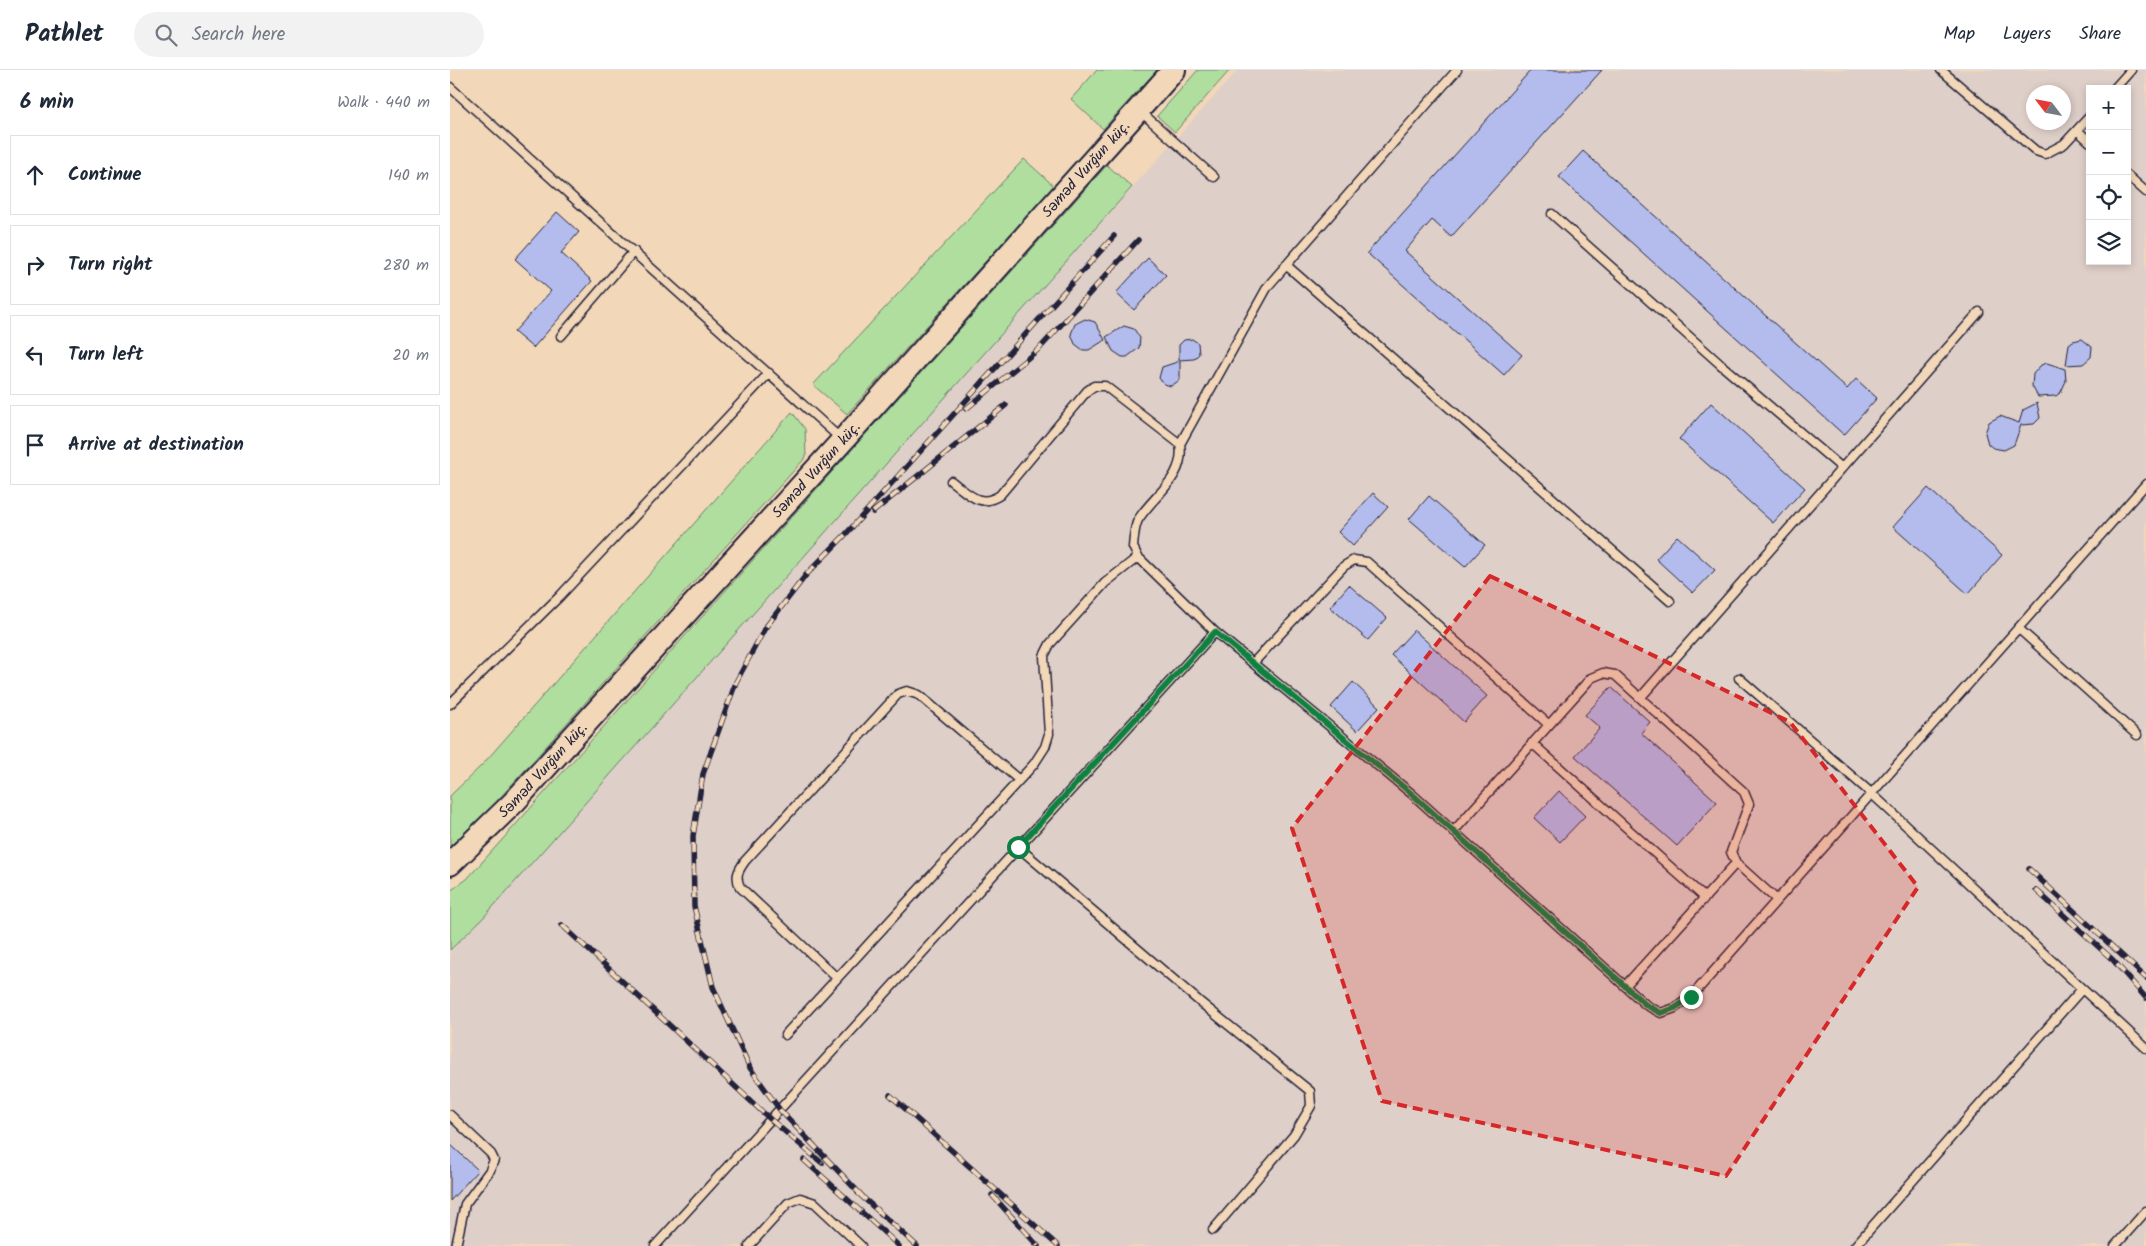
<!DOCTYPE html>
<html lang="en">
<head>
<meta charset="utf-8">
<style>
  body { margin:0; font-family:Kalam,sans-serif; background:#f2f2f3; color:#1f2937 }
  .controls { position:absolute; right:15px; top:15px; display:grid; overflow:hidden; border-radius:0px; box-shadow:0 2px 8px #0003 }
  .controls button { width:45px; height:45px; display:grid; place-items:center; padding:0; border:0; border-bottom:1px solid #e0e1e3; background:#fff; color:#1f2937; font:25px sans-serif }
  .compass { position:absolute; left:1576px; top:15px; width:45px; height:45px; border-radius:50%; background:#fff; box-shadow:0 2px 8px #0003; rotate:302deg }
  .stop { position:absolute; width:15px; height:15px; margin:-11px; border:4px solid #0b8043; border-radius:50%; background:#fff }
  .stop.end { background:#0b8043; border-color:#fff; box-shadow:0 1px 5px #0008 }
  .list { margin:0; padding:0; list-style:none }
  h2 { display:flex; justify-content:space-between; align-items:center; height:65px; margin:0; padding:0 20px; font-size:21px }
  h2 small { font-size:16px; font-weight:400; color:#747a83 }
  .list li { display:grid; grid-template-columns:32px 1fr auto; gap:15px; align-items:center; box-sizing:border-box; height:80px; margin:0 10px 10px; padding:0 10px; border:1px solid #e0e1e3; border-radius:0px }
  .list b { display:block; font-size:19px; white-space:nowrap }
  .list em { font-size:16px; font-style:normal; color:#747a83 }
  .icon { flex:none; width:28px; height:28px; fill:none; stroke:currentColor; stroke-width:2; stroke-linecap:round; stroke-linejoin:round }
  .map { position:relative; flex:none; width:1696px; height:1176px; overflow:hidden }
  header { display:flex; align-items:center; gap:30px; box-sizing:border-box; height:70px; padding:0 25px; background:#fff; border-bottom:1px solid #e0e1e3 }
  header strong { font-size:24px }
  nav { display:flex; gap:28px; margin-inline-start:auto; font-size:18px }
  .search { width:350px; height:45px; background:#f2f2f3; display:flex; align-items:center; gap:12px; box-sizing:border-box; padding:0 18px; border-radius:28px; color:#747a83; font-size:19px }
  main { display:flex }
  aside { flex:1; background:#fff }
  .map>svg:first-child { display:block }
  .built { fill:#dfcfc9; fill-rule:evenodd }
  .green { fill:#afde9e; stroke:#68806c }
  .building { fill:#b3bced; stroke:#22223b }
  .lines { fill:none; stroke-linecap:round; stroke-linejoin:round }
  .lane-casing { stroke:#22223b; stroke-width:11 }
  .secondary-casing { stroke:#22223b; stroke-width:26 }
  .lane { stroke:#f2d7b9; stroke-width:8 }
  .secondary { stroke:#f2d7b9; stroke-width:22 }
  .rail-casing { stroke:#22223b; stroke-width:5.5 }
  .rail { stroke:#f2d7b9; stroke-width:4; stroke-dasharray:11; stroke-linecap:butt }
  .route { stroke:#0b8043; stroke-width:6 }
  .marked { fill:#d62828; fill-opacity:0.2; stroke:#d62828; stroke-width:4; stroke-dasharray:10 6; stroke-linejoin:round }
  .labels { text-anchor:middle; stroke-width:4.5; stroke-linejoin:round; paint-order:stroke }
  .street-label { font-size:15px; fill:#22223b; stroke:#f2d7b9 }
</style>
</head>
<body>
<header>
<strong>Pathlet</strong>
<div class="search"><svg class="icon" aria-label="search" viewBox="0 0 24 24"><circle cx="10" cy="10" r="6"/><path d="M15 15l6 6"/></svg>Search here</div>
<nav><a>Map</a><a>Layers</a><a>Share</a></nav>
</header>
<main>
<aside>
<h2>6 min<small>Walk · 440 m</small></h2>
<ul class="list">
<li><svg class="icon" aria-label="ahead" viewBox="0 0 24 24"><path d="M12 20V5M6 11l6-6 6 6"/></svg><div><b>Continue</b></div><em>140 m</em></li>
<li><svg class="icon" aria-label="right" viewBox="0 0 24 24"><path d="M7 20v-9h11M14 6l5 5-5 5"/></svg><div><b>Turn right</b></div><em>280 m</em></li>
<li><svg class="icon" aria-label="left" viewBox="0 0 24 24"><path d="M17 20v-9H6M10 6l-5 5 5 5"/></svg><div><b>Turn left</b></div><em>20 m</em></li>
<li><svg class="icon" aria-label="arrive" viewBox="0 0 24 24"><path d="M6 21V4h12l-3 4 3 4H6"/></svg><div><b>Arrive at destination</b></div></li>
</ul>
</aside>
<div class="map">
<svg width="1696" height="1176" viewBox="0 0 1696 1176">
  <rect width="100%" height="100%" fill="#f2d7b9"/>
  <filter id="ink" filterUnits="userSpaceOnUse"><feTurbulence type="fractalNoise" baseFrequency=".02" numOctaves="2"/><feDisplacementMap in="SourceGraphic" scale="10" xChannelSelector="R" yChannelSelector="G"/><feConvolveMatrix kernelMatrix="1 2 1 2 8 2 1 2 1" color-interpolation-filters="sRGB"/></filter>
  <g filter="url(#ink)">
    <path class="built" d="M788,0H1696V1176H0V880L33,848L494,327ZM1640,19H1677V191H1640ZM1584,22H1614V52H1584Z"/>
    <path class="green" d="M647,0H707L653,59L621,29Z
      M748,0H780L725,62L707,46Z
      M574,89L604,116L397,344L363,315Z
      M657,95L682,117L33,848L0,880V821L17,809Z
      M342,342L355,359L356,387L30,750L0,776V726L33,694Z"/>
    <path class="building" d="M1081,0H1152L1001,167L982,150L955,181L1072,285L1054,305L917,183Z
      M1133,81L1397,319L1406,309L1427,328L1394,365L1109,107Z
      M107,142L129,162L111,183L142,211L83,278L64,262L101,221L65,189Z
      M698,188L716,205L684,240L666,223Z
      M635,249L645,252L655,270L639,280H633L625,274L621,264L625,254Z
      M674,256L684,259L690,268L689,278L677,287H672L663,281L656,267Z
      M742,269L748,273L749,284L744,289L729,290V275L734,270Z
      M1632,269L1642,277L1641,287L1633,294L1616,295L1619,274L1623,271Z
      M730,291V310L721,316L714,314L709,308L712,297Z
      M1597,293L1615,299L1616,311L1611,322L1606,326L1588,327L1582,316L1583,304L1591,295Z
      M1261,333L1355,418L1323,453L1229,369Z
      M1587,333L1590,348L1584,354L1571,355L1564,375L1554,380L1543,378L1538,374L1535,363L1539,352L1550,346L1569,353L1573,340Z
      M1478,418L1552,485L1518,524L1443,457Z
      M923,423L938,437L903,476L888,462Z
      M979,426L1035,475L1015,497L959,449Z
      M1227,466L1265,500L1243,523L1206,489Z
      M899,515L937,548L918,570L880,537Z
      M964,560L1037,626L1014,652L941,585Z
      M903,612L929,637L907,661L881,637Z
      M1161,617L1200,652L1191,663L1267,732L1227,776L1125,686L1150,658L1135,645Z
      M1109,721L1135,746L1110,772L1084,748Z
      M0,1074L28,1100L0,1131Z"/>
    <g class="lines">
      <g class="lane-casing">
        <path id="lane" d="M1491,0L1586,81L1595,84L1614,74L1640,46
          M0,17L391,369
          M1664,19L1681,0
          M690,41L764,107
          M1627,60L1640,72
          M1677,105L1696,122
          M1102,144L1270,294L1392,398
          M836,195L1220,531
          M111,266L184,181
          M730,374L818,216L1007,0
          M1568,558L1687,665
          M765,562L962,724L1196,935L1211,943L1225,938L1241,927L1696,414
          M803,593L894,496L904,490L917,492L1098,654
          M1289,608L1421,723L1696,978
          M1191,627L1529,242
          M0,634L110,526L319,303
          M1082,673L1255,828
          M1003,762L1141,608L1153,603L1165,605L1294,722L1299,734L1281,782L1286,793L1327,830
          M568,777L750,932L860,1021L861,1036L844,1065L763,1160
          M387,908L290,817C285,806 288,801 295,791L448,624L457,621L469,625L569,710
          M1175,916L1286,793
          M335,965L584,694L595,677L599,664L594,586L600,574L655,513L688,487
          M0,1045L41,1084L44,1090L40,1100L15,1134L6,1176
          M205,1176L765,562L688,487L683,477C684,468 684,458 688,450C703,425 736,408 730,374L655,316H644L637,321L550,425C529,439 518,423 501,411
          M299,1176L338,1133L350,1128L365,1133L411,1176
          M1405,1176L1632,919
          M1665,1176L1696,1141"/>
      </g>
      <g class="secondary-casing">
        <g id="secondary">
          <path id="s1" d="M0,794L64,732L393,370L724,0"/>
        </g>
      </g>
      <use href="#lane" class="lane"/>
      <use href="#secondary" class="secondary"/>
      <g class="rail-casing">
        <path id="rail" d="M516,339L590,278L688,170
          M423,442L556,335
          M1579,799L1696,908
          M1586,820L1663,890L1696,928
          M112,855L320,1049L372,1093
          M440,1025L608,1176
          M354,1090L449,1176
          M408,1123L467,1176
          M542,1125L588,1176
          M413,1127L330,1040L300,998L263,917L244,836L243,766L253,704L286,612L315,558L356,505L395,465L664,166"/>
      </g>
      <use href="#rail" class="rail"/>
    </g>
  </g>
  <g class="lines" filter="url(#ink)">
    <path class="route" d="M568,777L765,562L962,724L1196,935L1211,943L1225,938L1241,927"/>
  </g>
  <path class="marked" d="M1040,506L1340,652L1468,817L1276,1106L932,1031L842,758Z"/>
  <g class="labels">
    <g class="street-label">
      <text dy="5" stroke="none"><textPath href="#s1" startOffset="942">Səməd Vurğun küç.</textPath></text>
      <text dy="5" stroke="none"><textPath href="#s1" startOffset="538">Səməd Vurğun küç.</textPath></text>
      <text dy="5" stroke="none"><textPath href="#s1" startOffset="132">Səməd Vurğun küç.</textPath></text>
    </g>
  </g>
</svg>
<div class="controls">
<button>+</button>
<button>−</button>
<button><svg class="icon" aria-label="locate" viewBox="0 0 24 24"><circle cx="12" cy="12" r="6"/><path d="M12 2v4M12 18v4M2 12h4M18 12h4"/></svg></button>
<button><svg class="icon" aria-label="layers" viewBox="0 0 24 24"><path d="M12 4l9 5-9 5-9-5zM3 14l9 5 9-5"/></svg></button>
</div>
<svg class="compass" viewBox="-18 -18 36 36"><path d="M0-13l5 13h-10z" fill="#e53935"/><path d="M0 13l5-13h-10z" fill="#747a83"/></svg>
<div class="stop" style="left:568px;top:777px"></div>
<div class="stop end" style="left:1241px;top:927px"></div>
</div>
</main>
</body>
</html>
